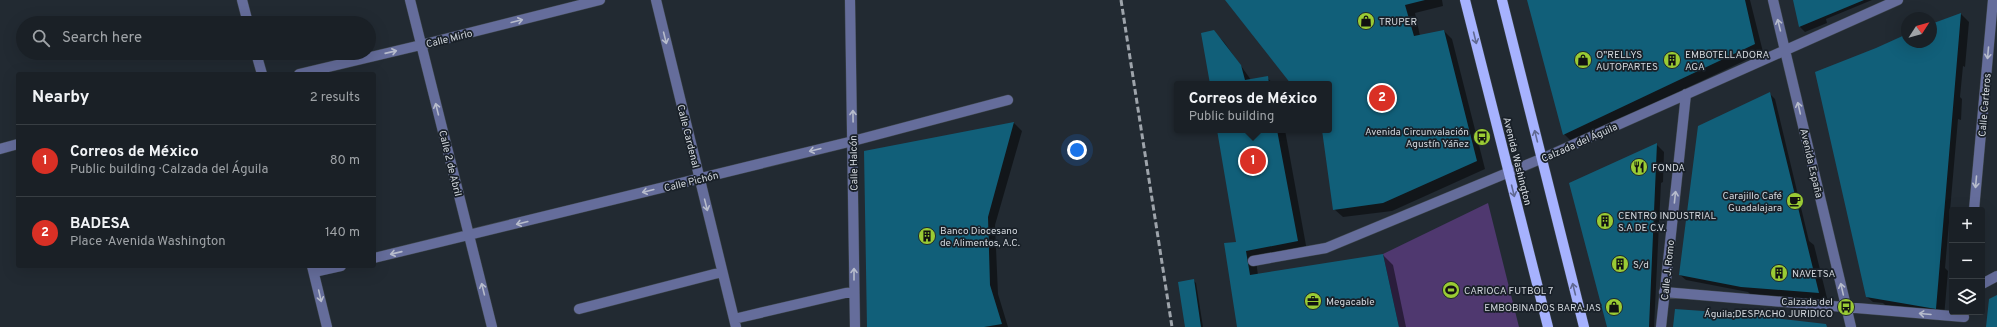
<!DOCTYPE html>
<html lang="en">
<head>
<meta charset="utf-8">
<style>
  body { margin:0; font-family:Overpass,sans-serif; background:#272d32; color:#f1f3f6 }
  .controls { position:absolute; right:12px; bottom:12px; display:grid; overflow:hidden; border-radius:4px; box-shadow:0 4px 16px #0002 }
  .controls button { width:36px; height:36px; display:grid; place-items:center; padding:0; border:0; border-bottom:1px solid #383e43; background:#1a2026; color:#f1f3f6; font:20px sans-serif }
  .compass { position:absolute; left:1901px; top:12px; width:36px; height:36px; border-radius:50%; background:#1a2026; box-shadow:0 4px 16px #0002; rotate:54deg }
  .you { position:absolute; left:1077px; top:150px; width:14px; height:14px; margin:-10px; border:3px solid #fff; border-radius:50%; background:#1a73e8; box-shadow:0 0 0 6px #1a73e833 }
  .badge { display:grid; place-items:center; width:26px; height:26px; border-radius:50%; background:#d93025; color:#fff; font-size:13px; font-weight:700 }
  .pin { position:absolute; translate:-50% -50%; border:2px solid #fff; box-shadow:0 1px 4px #0006 }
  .popup { position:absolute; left:1174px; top:81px; width:158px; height:52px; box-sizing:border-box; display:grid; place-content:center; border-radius:4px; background:#1a2026; filter:drop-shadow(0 1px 3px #0005); font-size:13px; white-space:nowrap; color:#9fa3a7 }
  .popup b { font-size:15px; color:#f1f3f6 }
  .popup::after { content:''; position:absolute; left:50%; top:100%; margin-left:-8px; border:8px solid transparent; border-top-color:#1a2026 }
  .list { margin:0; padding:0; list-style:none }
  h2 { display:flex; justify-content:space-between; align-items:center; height:52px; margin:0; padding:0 16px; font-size:17px }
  h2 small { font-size:13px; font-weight:400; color:#9fa3a7 }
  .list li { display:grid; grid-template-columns:26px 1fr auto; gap:12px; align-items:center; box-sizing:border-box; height:72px; padding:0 16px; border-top:1px solid #383e43 }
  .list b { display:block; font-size:15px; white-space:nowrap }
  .list p { margin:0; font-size:13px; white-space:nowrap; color:#9fa3a7 }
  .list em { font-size:13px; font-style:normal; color:#9fa3a7 }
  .icon { flex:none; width:22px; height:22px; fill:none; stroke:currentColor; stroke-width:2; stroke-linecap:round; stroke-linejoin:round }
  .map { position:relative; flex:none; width:1997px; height:327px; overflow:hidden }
  .search { position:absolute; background:#1a2026; box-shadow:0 4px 16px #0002; left:16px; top:16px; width:360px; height:44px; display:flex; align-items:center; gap:10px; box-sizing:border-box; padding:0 14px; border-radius:22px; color:#9fa3a7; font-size:15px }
  .panel { position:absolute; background:#1a2026; box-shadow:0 4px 16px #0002; left:16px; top:72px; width:360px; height:196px; border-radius:4px }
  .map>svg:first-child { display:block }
  .green { fill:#4f386f }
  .shadow { fill:#0007 }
  .building { fill:#115f79 }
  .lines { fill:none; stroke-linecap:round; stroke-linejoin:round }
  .minor-casing { stroke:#3e464d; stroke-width:11 }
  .major-casing { stroke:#3e464d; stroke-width:11 }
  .minor { stroke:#656d9b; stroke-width:10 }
  .major { stroke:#a6b2fe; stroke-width:10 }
  .rail { stroke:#9ea4ab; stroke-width:3; stroke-dasharray:6 3; stroke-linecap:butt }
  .oneway { stroke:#b7bccc }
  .oneway2 { stroke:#606993 }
  .labels { text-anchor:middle; stroke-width:3.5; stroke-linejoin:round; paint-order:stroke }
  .poi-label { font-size:10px; fill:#d2d7dd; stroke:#192028; text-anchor:start }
  .street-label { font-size:10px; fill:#d2d7dd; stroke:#192028 }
</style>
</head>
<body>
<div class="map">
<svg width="1997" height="327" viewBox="0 0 1997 327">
  <rect width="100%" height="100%" fill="#222a32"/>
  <path class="green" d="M1488,203L1519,327H1399L1383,254Z"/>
  <path class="shadow" d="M1226,0H1442L1443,6L1415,13L1420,36L1444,31L1452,39L1485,169L1392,211L1343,217L1334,209L1323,130H1329V84H1292Z
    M1528,0H1750L1763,52L1572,142L1564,134Z
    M1794,0H1872L1826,19L1827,23L1805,32L1800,27Z
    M1961,14L1969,22L1965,67L1963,66L1960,97L1962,99L1961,120L1958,119L1945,268L1948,271L1944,317L1887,307L1883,303L1873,302L1867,297L1877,49L1907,35V42H1931V26Z
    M1213,31L1224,42L1251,80L1267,78L1274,84H1211Z
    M1770,94L1775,99L1809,241L1814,245L1828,302L1753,297L1748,292L1686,280L1680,275Z
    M1014,123L1022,131L995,225L998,294L1008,327H868L865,152Z
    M1218,130H1285L1307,251L1256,261L1258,275L1383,255L1393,265L1406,327H1238L1237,243Z
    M1656,144L1664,152L1663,182L1661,183L1654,327H1608Z
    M1193,280L1196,283L1203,327H1186Z"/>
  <path class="building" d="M1225,0H1425L1405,5L1414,36L1444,30L1477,161L1383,203L1333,210L1322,130H1329V84H1291Z
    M1527,0H1745L1755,44L1563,135Z
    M1793,0H1864L1799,27Z
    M1961,13L1936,309L1866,297L1815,72L1876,48L1907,34V42H1931V24Z
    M1214,30L1241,65L1245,80L1268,76L1269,84H1210L1201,33Z
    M1770,92L1780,134L1819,293L1741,287L1679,275L1698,126Z
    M1014,122L988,217L990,285L1002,324L984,327H867L864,151Z
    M1217,130H1277L1298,241L1246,251L1250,275L1383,254L1399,327H1237L1224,243L1236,242Z
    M1657,143L1649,327H1607L1569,183Z
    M1194,279L1201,327H1185L1178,282Z
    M1997,295V327H1986L1989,299Z
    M1675,309L1732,313L1826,324L1827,327H1673Z"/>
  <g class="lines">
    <g class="minor-casing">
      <path id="minor" d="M242,0L248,23
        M410,0L492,327
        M656,0L736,327
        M850,0L855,327
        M1773,0L1851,327
        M256,53L262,74
        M299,74L421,45L600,0
        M0,149L18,144
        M1974,210L1993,0
        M374,258L853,141L1008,100
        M1253,261L1326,248L1548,156L1898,0
        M312,266L327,327
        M314,272L341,266
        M1982,284L1997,276
        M1664,292L1964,317
        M579,309L722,272
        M734,319L854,291
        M1661,327L1686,94"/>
    </g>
    <g class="major-casing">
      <path id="major" d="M1465,0L1548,327
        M1502,0L1584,327"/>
    </g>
    <use href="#minor" class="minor"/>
    <use href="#major" class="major"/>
    <path class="rail" d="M1121,0L1172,327"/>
  </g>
  <defs><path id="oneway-shaft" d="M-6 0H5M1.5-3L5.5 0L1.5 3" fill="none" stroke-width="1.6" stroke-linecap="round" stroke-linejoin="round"/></defs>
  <g class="oneway">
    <use href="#oneway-shaft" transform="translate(517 21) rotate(-14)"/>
    <use href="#oneway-shaft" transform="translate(1779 25) rotate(-104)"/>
    <use href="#oneway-shaft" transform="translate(665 38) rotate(76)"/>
    <use href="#oneway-shaft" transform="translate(391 52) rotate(-13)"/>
    <use href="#oneway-shaft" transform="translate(1988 53) rotate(95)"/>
    <use href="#oneway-shaft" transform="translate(1799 108) rotate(-103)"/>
    <use href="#oneway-shaft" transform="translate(437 109) rotate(-104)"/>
    <use href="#oneway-shaft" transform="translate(853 116) rotate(-91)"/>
    <use href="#oneway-shaft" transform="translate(815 150) rotate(166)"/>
    <use href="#oneway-shaft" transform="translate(1976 182) rotate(95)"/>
    <use href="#oneway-shaft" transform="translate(648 191) rotate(166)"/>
    <use href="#oneway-shaft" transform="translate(1675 197) rotate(-84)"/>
    <use href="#oneway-shaft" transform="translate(706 205) rotate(76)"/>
    <use href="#oneway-shaft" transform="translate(522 223) rotate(166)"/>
    <use href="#oneway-shaft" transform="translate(396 253) rotate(167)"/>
    <use href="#oneway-shaft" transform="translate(854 274) rotate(-90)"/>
    <use href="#oneway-shaft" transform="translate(483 289) rotate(-104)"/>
    <use href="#oneway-shaft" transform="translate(1842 289) rotate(-103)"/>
    <use href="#oneway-shaft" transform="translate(320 296) rotate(77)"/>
    <use href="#oneway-shaft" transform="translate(1925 314) rotate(-175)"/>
  </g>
  <g class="oneway2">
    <use href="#oneway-shaft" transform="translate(1475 38) rotate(76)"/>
    <use href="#oneway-shaft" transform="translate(1536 136) rotate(-104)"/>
    <use href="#oneway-shaft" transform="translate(1513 191) rotate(76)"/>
    <use href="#oneway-shaft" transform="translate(1574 289) rotate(-104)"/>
  </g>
  <defs>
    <g id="shop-disc" transform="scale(0.9)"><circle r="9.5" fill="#9acb34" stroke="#192028"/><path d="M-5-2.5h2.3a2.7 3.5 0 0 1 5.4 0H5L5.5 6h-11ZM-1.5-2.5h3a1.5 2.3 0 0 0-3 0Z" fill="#111"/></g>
    <g id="building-disc" transform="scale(0.9)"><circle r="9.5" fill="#9acb34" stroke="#192028"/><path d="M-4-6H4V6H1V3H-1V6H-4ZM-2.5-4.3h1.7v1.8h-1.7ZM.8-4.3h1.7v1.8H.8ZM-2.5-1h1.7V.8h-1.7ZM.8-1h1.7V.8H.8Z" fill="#111"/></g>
    <g id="bus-disc" transform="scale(0.9)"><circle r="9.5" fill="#9acb34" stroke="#192028"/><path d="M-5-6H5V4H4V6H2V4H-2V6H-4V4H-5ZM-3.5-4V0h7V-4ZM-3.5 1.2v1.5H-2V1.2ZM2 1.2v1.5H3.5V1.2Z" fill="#111"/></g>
    <g id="restaurant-disc" transform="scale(0.9)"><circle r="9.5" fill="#9acb34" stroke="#192028"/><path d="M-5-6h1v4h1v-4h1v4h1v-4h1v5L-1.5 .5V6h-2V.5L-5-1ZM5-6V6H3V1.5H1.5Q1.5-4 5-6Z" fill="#111"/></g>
    <g id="cafe-disc" transform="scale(0.9)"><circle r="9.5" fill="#9acb34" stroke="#192028"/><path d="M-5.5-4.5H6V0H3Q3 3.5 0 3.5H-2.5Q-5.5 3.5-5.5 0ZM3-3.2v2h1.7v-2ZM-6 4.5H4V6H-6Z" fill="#111"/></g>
    <g id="stadium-disc" transform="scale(0.9)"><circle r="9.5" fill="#9acb34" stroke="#192028"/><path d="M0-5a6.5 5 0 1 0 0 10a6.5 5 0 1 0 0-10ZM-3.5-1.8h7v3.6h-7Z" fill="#111"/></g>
    <g id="office-disc" transform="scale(0.9)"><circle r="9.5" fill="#9acb34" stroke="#192028"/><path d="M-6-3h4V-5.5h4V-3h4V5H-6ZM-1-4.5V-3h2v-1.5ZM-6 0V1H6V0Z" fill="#111"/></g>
  </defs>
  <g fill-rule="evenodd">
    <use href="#shop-disc" x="1366" y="21"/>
    <use href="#shop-disc" x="1583" y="60"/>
    <use href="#building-disc" x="1672" y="60"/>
    <use href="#bus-disc" x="1482" y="137"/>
    <use href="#restaurant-disc" x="1639" y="167"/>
    <use href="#cafe-disc" x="1795" y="201"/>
    <use href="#building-disc" x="1605" y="221"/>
    <use href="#building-disc" x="927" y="236"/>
    <use href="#building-disc" x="1620" y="264"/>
    <use href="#building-disc" x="1779" y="273"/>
    <use href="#stadium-disc" x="1451" y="290"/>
    <use href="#office-disc" x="1313" y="301"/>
    <use href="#shop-disc" x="1614" y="307"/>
    <use href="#bus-disc" x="1846" y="307"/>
  </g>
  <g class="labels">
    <g class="poi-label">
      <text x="1379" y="25">TRUPER</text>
      <text x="1596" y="58">O"RELLYS<tspan x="1596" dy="12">AUTOPARTES</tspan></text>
      <text x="1685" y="58">EMBOTELLADORA<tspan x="1685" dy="12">AGA</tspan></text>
      <text x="1469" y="135" text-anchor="end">Avenida Circunvalación<tspan x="1469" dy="12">Agustín Yáñez</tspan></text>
      <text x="1652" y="171">FONDA</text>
      <text x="1782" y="199" text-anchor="end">Carajillo Café<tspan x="1782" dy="12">Guadalajara</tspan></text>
      <text x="1618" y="219">CENTRO INDUSTRIAL<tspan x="1618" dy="12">S.A DE C.V.</tspan></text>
      <text x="940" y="234">Banco Diocesano<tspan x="940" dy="12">de Alimentos, A.C.</tspan></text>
      <text x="1633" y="268">S/d</text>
      <text x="1792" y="277">NAVETSA</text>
      <text x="1464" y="294">CARIOCA FUTBOL 7</text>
      <text x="1326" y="305">Megacable</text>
      <text x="1833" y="305" text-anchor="end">Calzada del<tspan x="1833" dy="12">Águila;DESPACHO JURIDICO</tspan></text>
      <text x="1601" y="311" text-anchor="end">EMBOBINADOS BARAJAS</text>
    </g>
    <g class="street-label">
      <text transform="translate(449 38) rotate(-14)" y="4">Calle Mirlo</text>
      <text transform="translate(1984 105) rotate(-85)" y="4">Calle Carteros</text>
      <text transform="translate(689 136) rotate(76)" y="4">Calle Cardenal</text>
      <text transform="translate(1579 142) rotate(-24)" y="4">Calzada del Águila</text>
      <text transform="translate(1518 161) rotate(76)" y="4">Avenida Washington</text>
      <text transform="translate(451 163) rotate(76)" y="4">Calle 2 de Abril</text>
      <text transform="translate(853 163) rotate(-91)" y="4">Calle Halcón</text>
      <text transform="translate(1812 163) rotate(77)" y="4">Avenida España</text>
      <text transform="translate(691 181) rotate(-14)" y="4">Calle Pichón</text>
      <text transform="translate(1667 270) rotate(-84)" y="4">Calle J. Romo</text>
    </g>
  </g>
</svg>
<div class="controls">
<button>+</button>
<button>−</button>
<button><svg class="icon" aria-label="layers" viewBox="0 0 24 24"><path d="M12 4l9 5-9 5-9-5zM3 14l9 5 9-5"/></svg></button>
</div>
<svg class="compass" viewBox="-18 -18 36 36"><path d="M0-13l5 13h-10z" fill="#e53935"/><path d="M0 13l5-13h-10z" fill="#9fa3a7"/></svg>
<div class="you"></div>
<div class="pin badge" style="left:1253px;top:161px">1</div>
<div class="popup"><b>Correos de México</b>Public building</div>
<div class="pin badge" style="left:1382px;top:98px">2</div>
<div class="search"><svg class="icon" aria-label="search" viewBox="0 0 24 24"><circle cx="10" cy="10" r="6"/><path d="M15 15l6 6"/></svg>Search here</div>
<section class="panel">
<h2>Nearby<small>2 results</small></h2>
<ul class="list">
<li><span class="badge">1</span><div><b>Correos de México</b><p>Public building · Calzada del Águila</p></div><em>80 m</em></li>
<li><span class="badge">2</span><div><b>BADESA</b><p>Place · Avenida Washington</p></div><em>140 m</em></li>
</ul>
</section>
</div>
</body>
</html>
